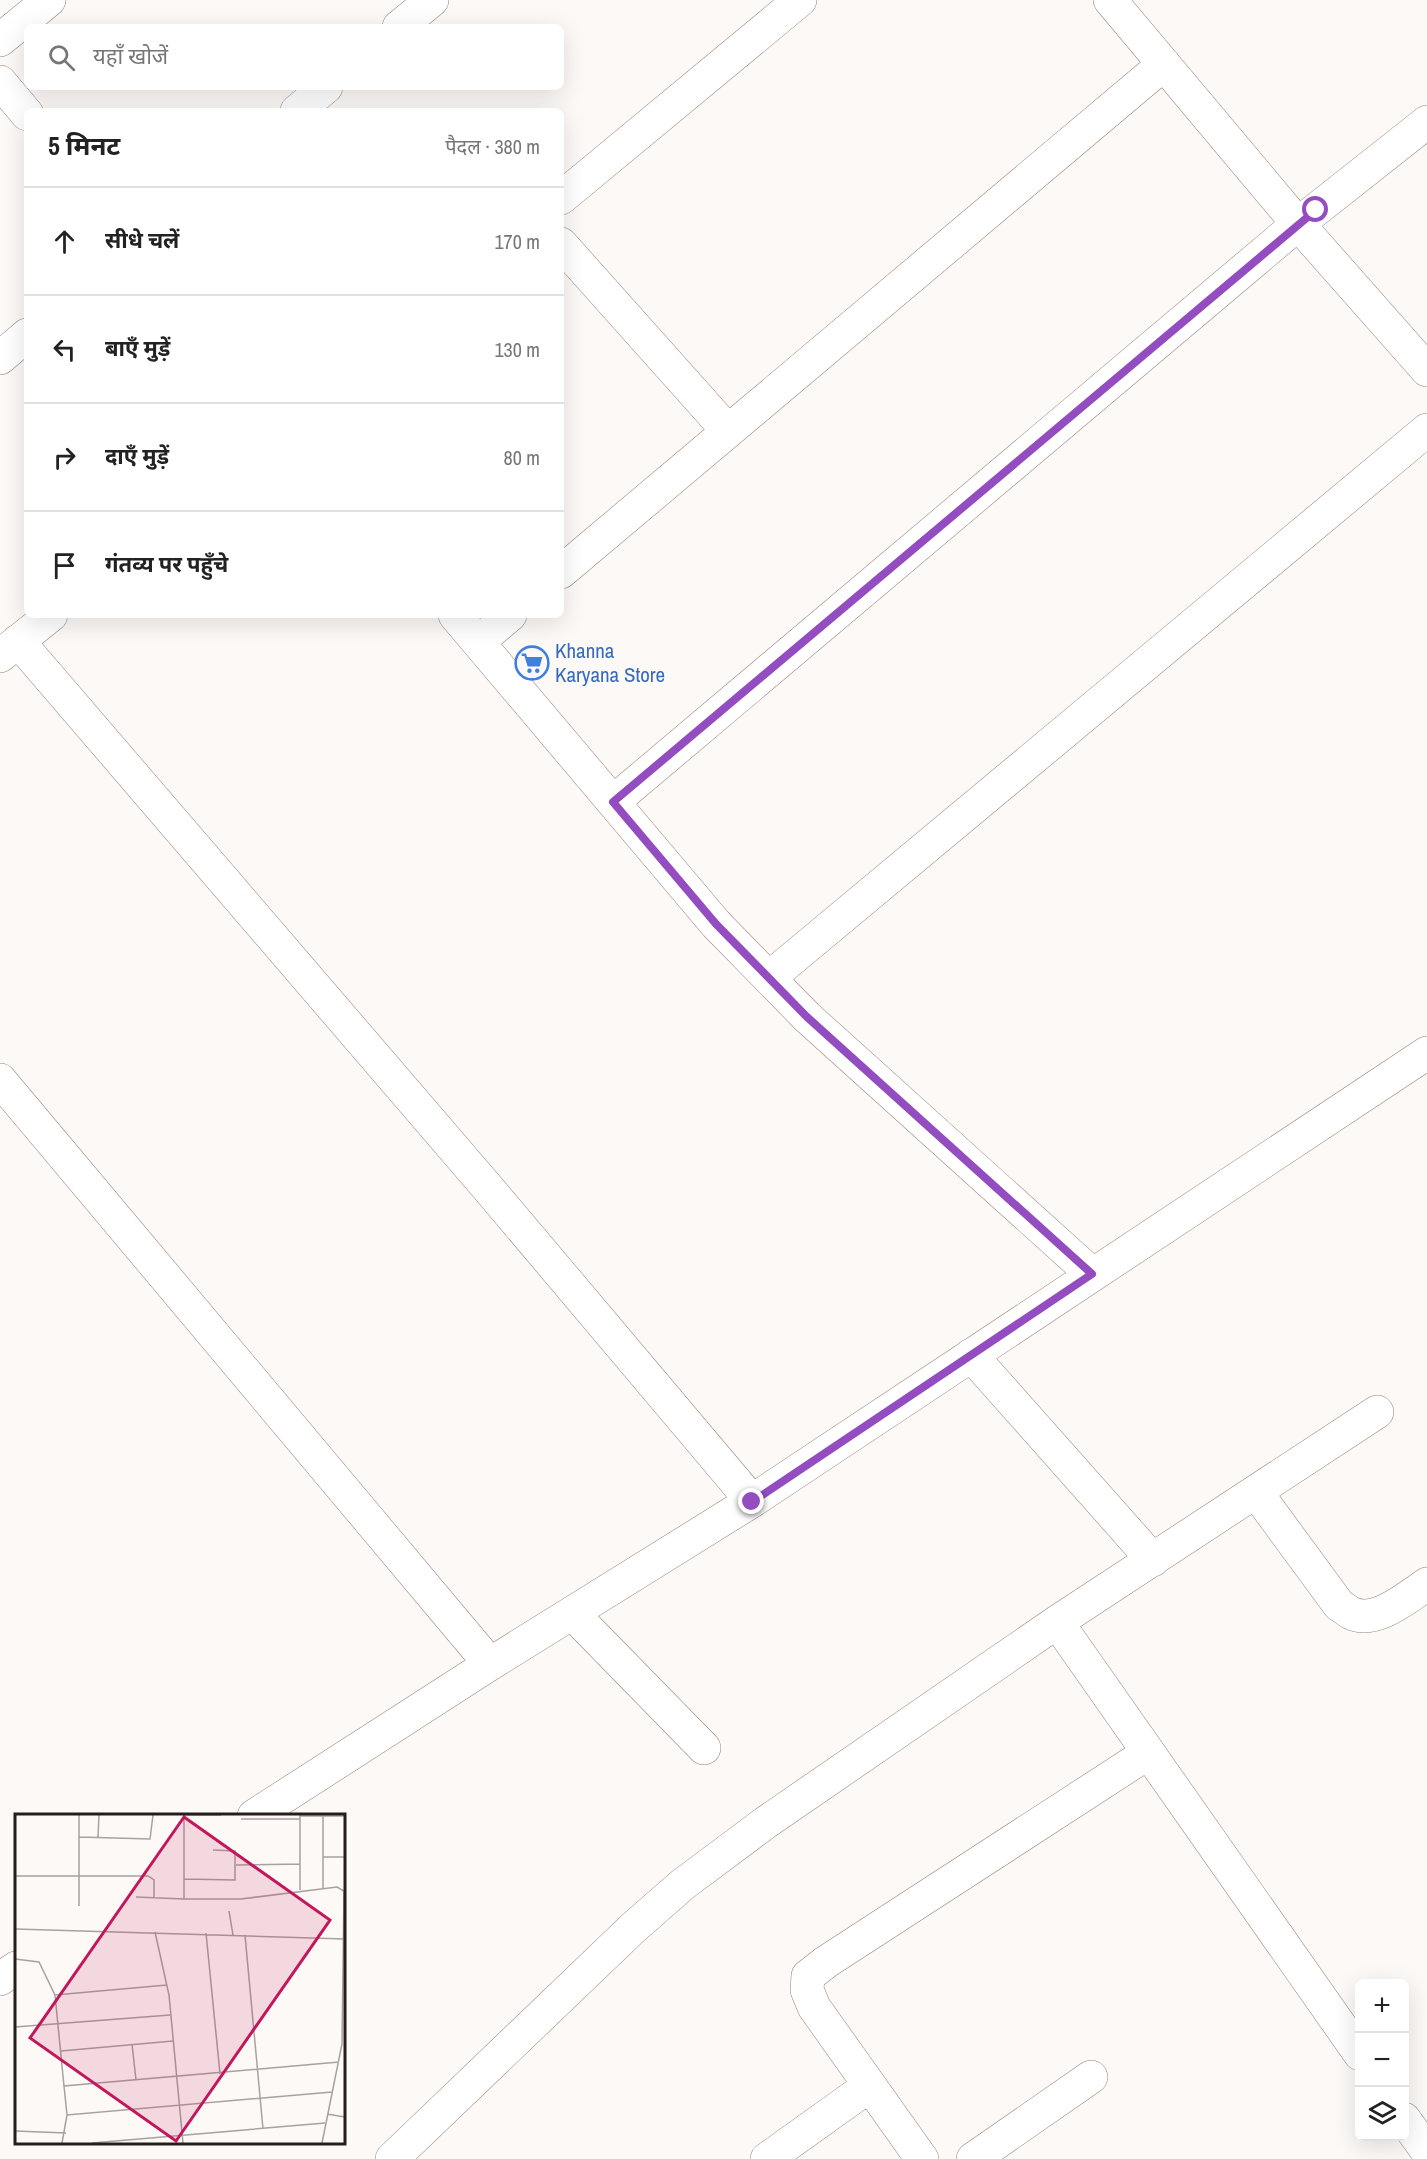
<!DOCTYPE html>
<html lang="hi">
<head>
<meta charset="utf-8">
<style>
  body { margin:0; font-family:"Archivo Narrow","Noto Sans Devanagari",sans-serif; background:#f2f2f2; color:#222 }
  .controls { position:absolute; right:18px; bottom:18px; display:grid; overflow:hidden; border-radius:9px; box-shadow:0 6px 24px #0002 }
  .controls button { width:54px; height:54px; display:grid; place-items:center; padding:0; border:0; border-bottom:2px solid #e0e0e0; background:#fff; color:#222; font:30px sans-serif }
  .stop { position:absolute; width:18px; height:18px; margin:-14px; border:4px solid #944dc0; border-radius:50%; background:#fff }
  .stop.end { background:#944dc0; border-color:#fff; box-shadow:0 2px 6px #0008 }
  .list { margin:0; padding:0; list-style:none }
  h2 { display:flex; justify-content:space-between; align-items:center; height:78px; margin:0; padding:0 24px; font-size:26px }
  h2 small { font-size:20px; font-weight:400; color:#767676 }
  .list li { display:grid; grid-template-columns:39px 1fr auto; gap:18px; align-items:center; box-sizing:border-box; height:108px; padding:0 24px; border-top:2px solid #e0e0e0 }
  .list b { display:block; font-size:22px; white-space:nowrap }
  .list em { font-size:20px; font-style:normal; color:#767676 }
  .icon { flex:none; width:33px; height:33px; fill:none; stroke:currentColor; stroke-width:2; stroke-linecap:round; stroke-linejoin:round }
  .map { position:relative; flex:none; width:1427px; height:2159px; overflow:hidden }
  .search { position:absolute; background:#fff; box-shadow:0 6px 24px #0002; left:24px; top:24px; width:540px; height:66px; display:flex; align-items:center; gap:15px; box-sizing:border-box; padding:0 21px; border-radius:9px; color:#767676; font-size:22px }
  .panel { position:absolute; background:#fff; box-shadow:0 6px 24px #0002; left:24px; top:108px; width:540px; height:510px; border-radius:9px }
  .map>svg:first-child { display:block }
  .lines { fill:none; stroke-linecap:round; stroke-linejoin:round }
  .minor-casing { stroke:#948378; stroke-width:34 }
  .minor { stroke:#fff; stroke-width:33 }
  .route { stroke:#944dc0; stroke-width:8 }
  .labels { text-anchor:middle; stroke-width:5; stroke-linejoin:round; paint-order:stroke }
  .shop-label { font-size:21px; fill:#366cbe; stroke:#fdf9f7; text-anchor:start }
  .inset-road { fill:none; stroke:#a7a19f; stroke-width:1.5 }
  .view { fill:#c2185b; fill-opacity:0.15; stroke:#c2185b; stroke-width:3 }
  .inset-edge { fill:none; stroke:#251e1a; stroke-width:3 }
</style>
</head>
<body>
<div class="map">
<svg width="1427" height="2159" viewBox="0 0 1427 2159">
  <rect width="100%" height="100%" fill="#fdf9f7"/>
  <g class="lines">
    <g class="minor-casing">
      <path id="minor" d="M1110,0L1298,224L1427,370
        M399,27L432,0
        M0,40L49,0
        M0,82L27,114
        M297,111L326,87
        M561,198L800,0
        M561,244L728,431
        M0,358L27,335
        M561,572L1164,64
        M455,615L716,924L807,1017L1092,1274
        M18,641L493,1194L752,1501
        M478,642L510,615
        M0,656L51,615
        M613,802L1298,224L1427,122
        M769,978L1427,430
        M0,1080L490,1664
        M971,1355L1153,1560
        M1256,1492L1339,1605C1343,1607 1347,1611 1351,1613C1375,1625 1408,1597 1427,1584
        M572,1613L704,1748
        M1057,1622L1377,1412
        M254,1816L490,1664L752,1501L1427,1053
        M0,1979L16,1968
        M1404,2119L1427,2151
        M392,2159L633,1928L682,1885L765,1823L1057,1622L1360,2054
        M767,2159L869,2086
        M922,2159L814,2007L807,1990L808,1976L826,1962L1148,1753
        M973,2159L1091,2077"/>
    </g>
    <use href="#minor" class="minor"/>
  </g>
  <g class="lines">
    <path class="route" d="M752,1502L1092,1274L807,1017L716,924L613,802L1316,210"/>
  </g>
  <defs>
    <g id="supermarket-ring" transform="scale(1.725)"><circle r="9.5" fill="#fdf9f7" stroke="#3f7fe0" stroke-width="1.5"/><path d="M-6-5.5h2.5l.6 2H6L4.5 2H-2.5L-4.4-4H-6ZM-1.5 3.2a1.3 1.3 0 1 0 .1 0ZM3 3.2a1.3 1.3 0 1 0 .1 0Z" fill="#3f7fe0"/></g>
  </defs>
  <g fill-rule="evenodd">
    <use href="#supermarket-ring" x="532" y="663"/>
  </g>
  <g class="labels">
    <g class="shop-label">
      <text x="555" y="658">Khanna<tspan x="555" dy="24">Karyana Store</tspan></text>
    </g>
  </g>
  <g transform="translate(15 1814)">
    <rect width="330" height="330" fill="#fdf9f7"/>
    <path class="inset-road" d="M169,1V85H226L322,73L329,77L327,230L307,329M169,1H206M285,2H330M308,2V74M226,5H285M64,23L135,25L138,1M83,23L84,1M308,43H330M221,51L285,50M0,62H133L139,66V84M169,65L220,66V37L198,36M285,76V1M121,83L169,85M64,92V1M214,97L218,121M0,115L330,125M140,118L154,181L168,329M191,119L205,260M230,121L248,315M0,145L24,148L40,181L152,171M40,181L49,272M0,213L155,201M117,230L121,266M46,237L158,227M317,278L52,301L49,272L324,248M312,300L330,303M0,317L51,319M47,329L52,301M77,329L310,309"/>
    <path class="view" d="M169,3L315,106L161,327L15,224Z"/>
    <rect width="330" height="330" class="inset-edge"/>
  </g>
</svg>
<div class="controls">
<button>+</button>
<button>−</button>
<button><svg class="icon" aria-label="layers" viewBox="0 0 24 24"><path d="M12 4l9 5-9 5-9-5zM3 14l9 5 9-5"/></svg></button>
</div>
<div class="stop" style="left:1316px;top:210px"></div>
<div class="stop end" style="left:752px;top:1502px"></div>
<div class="search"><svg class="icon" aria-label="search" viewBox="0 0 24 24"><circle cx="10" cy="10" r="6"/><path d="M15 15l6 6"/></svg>यहाँ खोजें</div>
<section class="panel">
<h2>5 मिनट<small>पैदल · 380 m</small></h2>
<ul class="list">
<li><svg class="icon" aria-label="ahead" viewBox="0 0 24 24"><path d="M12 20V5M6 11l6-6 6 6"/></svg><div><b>सीधे चलें</b></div><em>170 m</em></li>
<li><svg class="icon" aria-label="left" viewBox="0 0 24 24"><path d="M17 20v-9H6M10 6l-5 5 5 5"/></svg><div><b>बाएँ मुड़ें</b></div><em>130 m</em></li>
<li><svg class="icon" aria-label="right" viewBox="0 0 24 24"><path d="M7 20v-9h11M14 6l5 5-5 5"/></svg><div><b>दाएँ मुड़ें</b></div><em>80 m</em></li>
<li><svg class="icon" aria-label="arrive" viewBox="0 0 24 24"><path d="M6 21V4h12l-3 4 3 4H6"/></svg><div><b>गंतव्य पर पहुँचे</b></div></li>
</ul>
</section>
</div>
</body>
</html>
